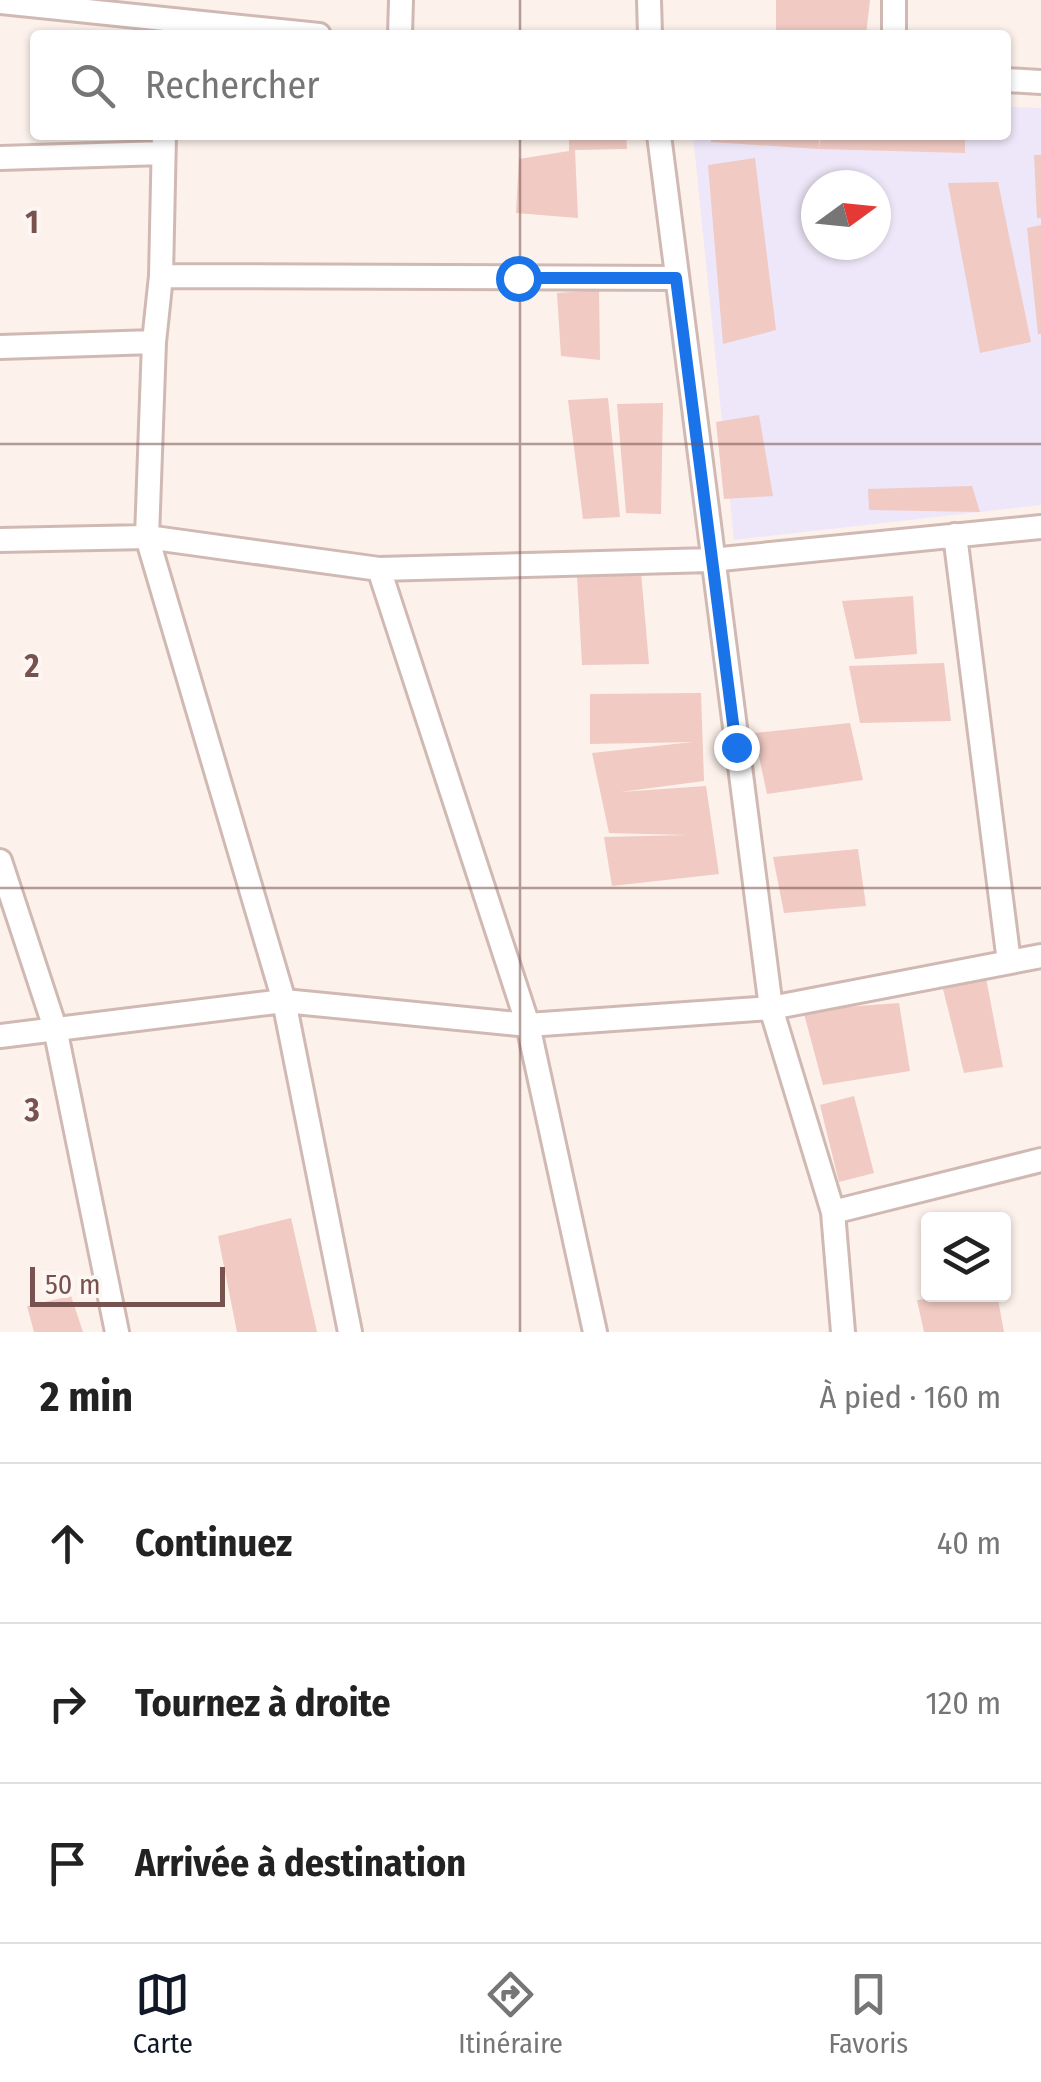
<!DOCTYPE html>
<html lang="fr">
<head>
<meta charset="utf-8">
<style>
  body { margin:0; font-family:"Fira Sans Condensed",sans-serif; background:#f2f2f2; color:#222 }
  .controls { position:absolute; right:30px; bottom:30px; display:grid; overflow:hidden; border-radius:10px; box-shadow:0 2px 8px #0004 }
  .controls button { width:90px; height:90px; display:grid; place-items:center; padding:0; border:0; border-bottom:2px solid #e0e0e0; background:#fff; color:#222; font:50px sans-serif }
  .compass { position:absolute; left:801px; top:170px; width:90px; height:90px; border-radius:50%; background:#fff; box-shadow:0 2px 8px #0004; rotate:75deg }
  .scale { position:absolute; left:30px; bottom:25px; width:195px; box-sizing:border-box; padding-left:10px; border:5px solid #77524e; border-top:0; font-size:28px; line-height:35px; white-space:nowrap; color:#77524e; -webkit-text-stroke:8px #fef6f2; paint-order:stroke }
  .stop { position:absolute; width:30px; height:30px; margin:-22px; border:8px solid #1a73e8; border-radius:50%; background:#fff }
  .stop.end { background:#1a73e8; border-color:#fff; box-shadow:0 2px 10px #0008 }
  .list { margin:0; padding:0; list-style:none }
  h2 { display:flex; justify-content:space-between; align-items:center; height:130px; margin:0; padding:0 40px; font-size:42px }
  h2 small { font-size:32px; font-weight:400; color:#767676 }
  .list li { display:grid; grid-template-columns:65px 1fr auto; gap:30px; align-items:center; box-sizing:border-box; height:160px; padding:0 40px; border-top:2px solid #e0e0e0 }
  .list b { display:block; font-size:38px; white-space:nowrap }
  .list em { font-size:32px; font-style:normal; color:#767676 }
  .icon { flex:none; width:55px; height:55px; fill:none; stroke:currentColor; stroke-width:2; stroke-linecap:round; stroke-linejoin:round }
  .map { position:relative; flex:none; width:1041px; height:1332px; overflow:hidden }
  .search { position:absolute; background:#fff; box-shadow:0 2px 8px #0004; left:30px; right:30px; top:30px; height:110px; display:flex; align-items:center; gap:25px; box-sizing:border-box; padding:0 35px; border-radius:10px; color:#767676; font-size:38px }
  .sheet { height:610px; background:#fff }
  nav { display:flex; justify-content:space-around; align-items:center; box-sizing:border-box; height:140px; border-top:2px solid #e0e0e0; background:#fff; font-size:28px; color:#767676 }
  nav a { display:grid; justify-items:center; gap:5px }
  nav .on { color:#111827 }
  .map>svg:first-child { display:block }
  .education { fill:#eee7f9; fill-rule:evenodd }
  .building { fill:#f0cac3 }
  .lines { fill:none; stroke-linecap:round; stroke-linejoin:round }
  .street-casing { stroke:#d1b9b3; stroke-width:28 }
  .street { stroke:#fff; stroke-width:22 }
  .route { stroke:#1a73e8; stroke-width:12 }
  .grid { fill:none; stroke:#77524e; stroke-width:2.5; stroke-opacity:0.55 }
  .grid-label { font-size:32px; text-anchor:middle; font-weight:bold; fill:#77524e; stroke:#fef6f2; stroke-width:8; stroke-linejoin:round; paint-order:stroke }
</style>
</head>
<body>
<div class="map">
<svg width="1041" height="1332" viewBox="0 0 1041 1332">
  <rect width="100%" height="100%" fill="#fcf1eb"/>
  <path class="education" d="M1006,107L1041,108V505L734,540L693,135H1006ZM816,185H876V245H816Z"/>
  <path class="building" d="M776,0H870L866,35H776Z
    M569,135H626L627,149L575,150L578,218L516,213L519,159L569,151Z
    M711,135H819V149L711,142Z
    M821,135H965V153L819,149Z
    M1034,155H1041V218H1037Z
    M755,158L776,330L723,344L708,165Z
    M998,182L1031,342L980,353L948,183Z
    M1041,225V334H1038L1027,228Z
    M599,290L600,360L561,356L557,293Z
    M608,398L620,517L583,519L568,400Z
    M663,403L661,514L626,513L617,404Z
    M759,415L773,496L724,499L716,422Z
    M972,486L980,512L869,510L868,489Z
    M641,572L649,664L582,665L577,575Z
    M913,596L917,654L855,659L842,601Z
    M944,663L951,721L860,723L849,666Z
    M701,693L704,781L620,792L706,786L719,874L612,886L604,837L688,835L609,833L592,753L693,742L590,744V694Z
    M850,723L863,780L767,794L754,733Z
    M858,849L866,906L784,913L773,857Z
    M985,973L1003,1067L964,1073L943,989Z
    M899,1003L910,1071L823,1085L803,1010Z
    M854,1096L874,1173L839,1182L820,1105Z
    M291,1218L317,1332H237L218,1236Z
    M969,1294H997L1004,1332H924L917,1300Z
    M71,1296L83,1332H34L27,1306Z"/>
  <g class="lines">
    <g class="street-casing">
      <path id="street" d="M649,0L650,35
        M894,0V35
        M0,2L319,35
        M400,35L401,0
        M1006,80L1041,82
        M164,135L161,276L154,342L147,537L284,1001L350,1332
        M659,135L771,1008L833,1212L843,1332
        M0,158L163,153
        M161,276L676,278
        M0,347L154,342
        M955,535L1009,962
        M0,540L147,537L379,569L711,560L1041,527
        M379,569L528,1025L595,1332
        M0,861L55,1028L117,1332
        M0,1036L284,1001L528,1025L771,1008L1041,956
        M833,1212L1041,1160"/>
    </g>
    <use href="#street" class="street"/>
  </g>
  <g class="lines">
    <path class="route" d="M518,278H676L736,747"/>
  </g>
  <path class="grid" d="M520,0V35M520,135V1332M0,444H1041M0,888H1041"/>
  <g class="grid-label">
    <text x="32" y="233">1</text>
    <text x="32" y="677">2</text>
    <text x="32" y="1121">3</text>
  </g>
</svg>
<div class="controls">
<button><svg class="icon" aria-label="layers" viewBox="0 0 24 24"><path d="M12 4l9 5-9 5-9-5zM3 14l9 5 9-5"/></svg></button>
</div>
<svg class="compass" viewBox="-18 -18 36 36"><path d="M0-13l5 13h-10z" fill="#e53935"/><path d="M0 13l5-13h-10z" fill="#767676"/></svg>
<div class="scale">50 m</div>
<div class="stop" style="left:518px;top:278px"></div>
<div class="stop end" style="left:736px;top:747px"></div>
<div class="search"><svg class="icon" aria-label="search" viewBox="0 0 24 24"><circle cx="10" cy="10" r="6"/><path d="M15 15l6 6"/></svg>Rechercher</div>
</div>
<section class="sheet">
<h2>2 min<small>À pied · 160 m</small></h2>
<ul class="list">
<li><svg class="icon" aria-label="ahead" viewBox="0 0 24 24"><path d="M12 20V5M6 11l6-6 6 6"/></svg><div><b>Continuez</b></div><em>40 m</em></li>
<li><svg class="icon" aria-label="right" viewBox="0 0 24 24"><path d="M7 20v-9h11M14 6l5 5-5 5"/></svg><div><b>Tournez à droite</b></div><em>120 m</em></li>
<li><svg class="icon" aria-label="arrive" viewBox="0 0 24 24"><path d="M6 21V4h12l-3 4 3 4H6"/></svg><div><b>Arrivée à destination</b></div></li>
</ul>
</section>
<nav>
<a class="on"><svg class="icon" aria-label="map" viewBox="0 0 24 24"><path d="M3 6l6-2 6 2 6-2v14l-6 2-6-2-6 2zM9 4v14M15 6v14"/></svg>Carte</a>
<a><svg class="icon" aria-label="directions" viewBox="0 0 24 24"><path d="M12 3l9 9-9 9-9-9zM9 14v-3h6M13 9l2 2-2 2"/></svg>Itinéraire</a>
<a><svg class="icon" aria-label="saved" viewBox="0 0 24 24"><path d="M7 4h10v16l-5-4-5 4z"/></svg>Favoris</a>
</nav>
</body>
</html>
